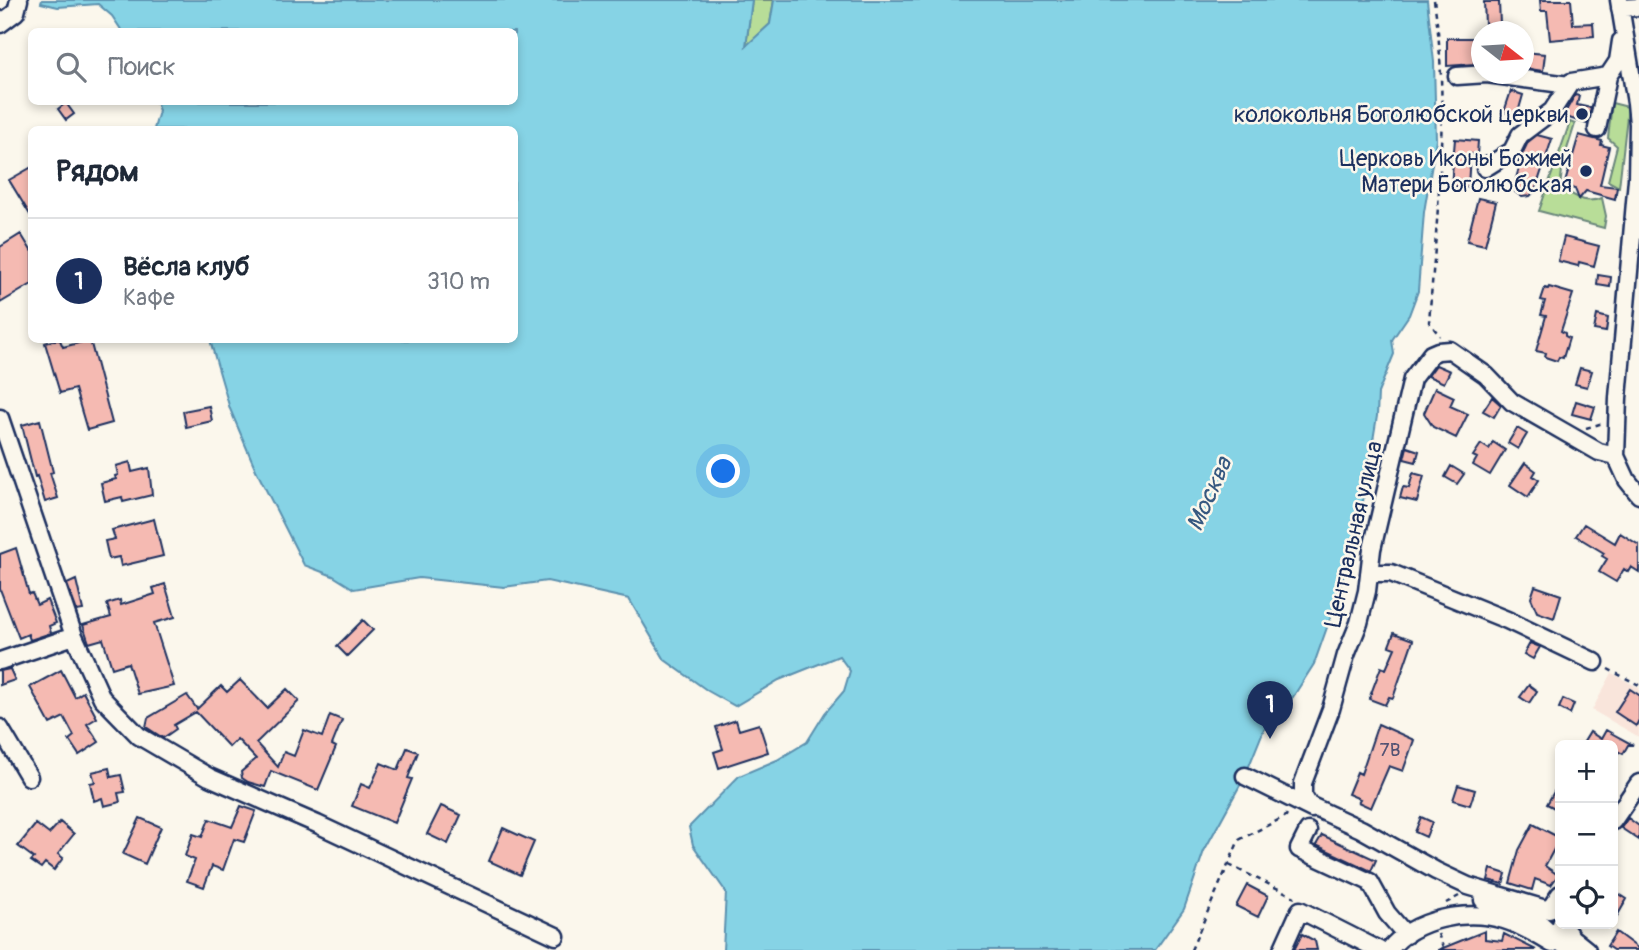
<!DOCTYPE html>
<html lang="ru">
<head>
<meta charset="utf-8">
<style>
  body { margin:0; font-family:Pangolin,sans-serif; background:#f6f6f7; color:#1f2937 }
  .controls { position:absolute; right:21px; bottom:21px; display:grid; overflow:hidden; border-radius:10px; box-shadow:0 4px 10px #0003 }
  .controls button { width:63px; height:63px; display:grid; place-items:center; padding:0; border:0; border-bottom:2px solid #e0e1e3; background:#fff; color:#1f2937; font:35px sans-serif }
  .compass { position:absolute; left:1471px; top:21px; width:63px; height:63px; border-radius:50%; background:#fff; box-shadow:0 4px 10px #0003; rotate:107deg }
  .you { position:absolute; left:724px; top:472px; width:24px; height:24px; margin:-18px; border:5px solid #fff; border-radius:50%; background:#1a73e8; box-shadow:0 0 0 10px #1a73e833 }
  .badge { display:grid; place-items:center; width:46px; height:46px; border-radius:50%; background:#1b2f5e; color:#fff; font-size:23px; font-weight:700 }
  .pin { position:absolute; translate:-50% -58px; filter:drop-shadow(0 2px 4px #0008) }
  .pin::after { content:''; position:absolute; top:37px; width:24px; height:21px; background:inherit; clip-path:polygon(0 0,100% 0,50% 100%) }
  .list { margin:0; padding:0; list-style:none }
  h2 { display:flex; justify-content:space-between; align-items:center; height:91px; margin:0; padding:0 28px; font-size:30px }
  h2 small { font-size:23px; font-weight:400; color:#747a83 }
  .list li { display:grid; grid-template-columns:46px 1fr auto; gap:21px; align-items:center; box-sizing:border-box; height:126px; padding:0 28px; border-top:2px solid #e0e1e3 }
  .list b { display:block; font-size:26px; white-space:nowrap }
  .list p { margin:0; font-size:23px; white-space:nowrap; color:#747a83 }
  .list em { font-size:23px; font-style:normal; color:#747a83 }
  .icon { flex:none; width:38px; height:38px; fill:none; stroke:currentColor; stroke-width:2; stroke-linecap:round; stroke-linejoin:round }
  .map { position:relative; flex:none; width:1639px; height:950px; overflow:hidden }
  .search { position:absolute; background:#fff; box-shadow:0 4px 10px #0003; left:28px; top:28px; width:490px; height:77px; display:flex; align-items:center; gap:18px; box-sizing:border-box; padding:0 24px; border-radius:10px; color:#747a83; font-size:26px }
  .panel { position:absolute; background:#fff; box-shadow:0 4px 10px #0003; left:28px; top:126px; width:490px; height:217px; border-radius:10px }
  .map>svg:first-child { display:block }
  .built { fill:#f9e5db }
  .green { fill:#b8dd98; stroke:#6a867b; stroke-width:2 }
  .water { fill:#86d3e5; stroke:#5b91af; stroke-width:2 }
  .building { fill:#f5bab2; stroke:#1b2f5e; stroke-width:2 }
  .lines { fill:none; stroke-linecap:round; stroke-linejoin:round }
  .minor-casing { stroke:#1b2f5e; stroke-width:21 }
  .path { stroke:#1b2f5e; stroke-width:2.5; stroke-dasharray:5 5; stroke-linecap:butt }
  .minor { stroke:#fbf7ec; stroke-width:16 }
  .poi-dot { fill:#1b2f5e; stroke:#fbf7ec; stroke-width:2.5 }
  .labels { text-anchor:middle; stroke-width:5; stroke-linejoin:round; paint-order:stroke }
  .number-label { font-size:19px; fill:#525273 }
  .poi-label { font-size:23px; fill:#1b2f5e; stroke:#fbf7ec; text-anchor:end }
  .street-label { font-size:23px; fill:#1b2f5e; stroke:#fbf7ec }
  .water-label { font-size:24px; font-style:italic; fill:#365880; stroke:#fbf7ec }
</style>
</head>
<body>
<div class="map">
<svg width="1639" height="950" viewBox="0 0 1639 950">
  <rect width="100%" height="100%" fill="#fbf7ec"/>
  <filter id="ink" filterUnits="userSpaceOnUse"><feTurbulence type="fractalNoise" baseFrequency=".0143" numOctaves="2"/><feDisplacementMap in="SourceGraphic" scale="14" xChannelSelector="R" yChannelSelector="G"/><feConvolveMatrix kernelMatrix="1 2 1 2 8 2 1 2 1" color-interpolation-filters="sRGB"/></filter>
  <g filter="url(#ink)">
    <path class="built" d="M1612,673L1639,688V737L1592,710Z"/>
    <path class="green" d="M752,0H774L770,24L746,47Z
      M1612,103L1628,107L1619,187L1608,181L1617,146L1608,138Z
      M1570,122L1575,124L1563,162L1560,187C1576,196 1583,205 1602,198L1606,216L1604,228L1539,211Z"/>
    <path class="water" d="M42,0H752L746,46L770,24L774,0H1427L1434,62L1436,140L1424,212L1418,291L1409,315L1392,340L1394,354L1378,393L1377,416L1359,526L1330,619L1314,664L1293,697L1264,729L1245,776L1204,851L1184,909L1155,950H723L726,892L693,845L689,827L739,776L777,760L807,742L825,713L844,691L850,671L839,656L779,680L735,706L708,691L665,660L629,599L547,581L504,587L419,578L354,589L333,576L304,565L256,470L230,409L210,340H514V130L154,129L159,111L156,102H514V32L122,31L112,16L98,4L58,7L41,3Z"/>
    <path class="building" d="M1540,0H1571L1573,24L1593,23L1594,36L1550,40L1547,11H1541Z
      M1484,2H1499L1500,24H1485Z
      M1447,38H1474V64L1447,66Z
      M1523,52L1545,54L1543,71L1523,68Z
      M1511,91L1523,95L1517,116L1504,112Z
      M1575,95L1579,96L1577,105L1591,108L1587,124L1563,116Z
      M66,103L74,114L66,120L58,109Z
      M1537,135L1552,139L1535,191L1530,196L1522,197L1515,192L1514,186L1520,164L1518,163L1528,142Z
      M1579,135L1602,141L1601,145L1609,147L1600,185L1617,187L1615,199L1586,191L1579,199L1575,189L1564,186Z
      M1455,139L1478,141L1477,155L1470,154L1468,187L1451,186Z
      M32,167V218L9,180Z
      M1478,198L1496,202L1485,245L1467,241Z
      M21,234L32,252V284L0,303V247Z
      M1564,237L1599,246L1594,266L1579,262L1578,266L1558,261Z
      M1598,275L1611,277L1610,287L1597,285Z
      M1549,287L1573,294L1561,331L1565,333V336L1569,338L1563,358L1559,357L1557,361L1545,357L1546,353L1536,351L1546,316L1541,315L1545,301L1541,300L1545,288L1548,289Z
      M1597,315L1608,318L1606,332L1594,330Z
      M55,340H60L63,347L90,340L112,423L87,430L75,389L60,393L45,343Z
      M1436,365L1450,371L1444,383L1428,376Z
      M1580,368L1592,371L1587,387L1575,384Z
      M1435,388L1454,397L1450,406L1468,414L1456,438L1433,427L1424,413Z
      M1492,397L1501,405L1494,417L1483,411Z
      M1576,401L1595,407L1591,419L1572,414Z
      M209,406L212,421L186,427L183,411Z
      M40,420L53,472L50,473L58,498L45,502L37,476L35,477L22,425Z
      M1517,428L1527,434L1518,449L1508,443Z
      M1493,442L1505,450L1490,475L1473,465L1477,458L1473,456L1481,444L1489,449Z
      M1407,447L1419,451L1416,462L1404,459Z
      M130,462L132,472L149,468L152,495L123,502L122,497L105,501L101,483L116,479L115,476L118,475L116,466Z
      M1525,463L1536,471L1533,476L1539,480L1528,497L1510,485Z
      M1451,466L1464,474L1457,484L1445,477Z
      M1413,473L1424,476L1417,502L1400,498L1403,487L1409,488Z
      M154,519L163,556L121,566L119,557L109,559L105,541L115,539L112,530Z
      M1584,524L1615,543L1620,533L1639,545V572L1631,567L1628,572L1624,569L1616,582L1599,572L1607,559L1602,556L1604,553L1576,536Z
      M16,548L29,594L32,593L37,605L47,600L56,623L49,626L51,633L30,640L28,634L19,638L0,589V554Z
      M76,580L83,610L77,611L67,584Z
      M165,584L175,617L154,623L174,686L138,694L128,663L112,668L103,639L89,643L83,625L111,617L107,604L120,600L121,605L155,594L153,588Z
      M1535,586L1561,595L1554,618L1537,612L1531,598Z
      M363,620L373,630L347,656L337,646Z
      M1394,633L1413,640L1393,698L1389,697L1385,705L1369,699L1381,667L1386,669L1395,648L1389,646Z
      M1530,643L1540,647L1533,659L1524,654Z
      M10,669L15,680L0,685V671Z
      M61,670L75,697L83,692L97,718L87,724L99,742L79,755L69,740L74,736L64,717L50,724L30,687Z
      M240,680L267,708L287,689L299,701L256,743L278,767L284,752L294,756L304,730L322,737L330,715L342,720L332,745L336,747L318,790L271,771L265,787L248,782L242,778L241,772L256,759L237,739L229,747L196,712L174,725L176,729L163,738L146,727L148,718L187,695L197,709L221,686L227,692Z
      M1529,685L1537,691L1529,703L1520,697Z
      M1630,689L1639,695V720L1636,726L1615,712Z
      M1563,699L1574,704L1570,714L1559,708Z
      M736,720L739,730L759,724L768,752L719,768L714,752L723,749L716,727Z
      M1378,724L1414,740L1403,771L1389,766L1371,808L1358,802L1360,799L1348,794L1357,772L1361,774Z
      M1606,730L1613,734L1633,745H1628L1623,754L1613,749V745H1582L1590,732L1601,739Z
      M407,748L418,752L408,778L412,779L394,823L352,806L361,784L370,788L381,763L398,770Z
      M109,768L111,777L121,775L125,792L118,793L120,802L104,806L102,798L94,801L90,783L95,782L92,772Z
      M1560,781V811L1547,804Z
      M1458,785L1475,790L1470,805L1453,800Z
      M241,806L256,811L244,842L234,839L223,870L212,866L204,887L187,881L195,860L185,856L193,834L202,837L209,819L232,827Z
      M441,806L461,815L448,844L427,834Z
      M1421,817L1432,822L1426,837L1415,832Z
      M140,818L161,827L145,864L123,854Z
      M1628,818L1639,826V840L1621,828Z
      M60,822L74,834L58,854L63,858L54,870L45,863L41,868L31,861L34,858L18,846L36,824L49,834Z
      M1533,824L1560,838L1545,866L1558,875L1551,885L1535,879L1532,890L1510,883L1519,850Z
      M503,828L534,842L520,875L489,861Z
      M1322,835L1376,860L1371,871L1316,845Z
      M1491,869L1506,874L1503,884L1488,880Z
      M1247,885L1268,896L1258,917L1236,906Z
      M1613,890L1627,899L1613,923Z
      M1485,931V939L1502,941L1504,934L1536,950H1438Z
      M1616,932L1639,949V950H1613L1607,946Z
      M1302,934L1315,941L1317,950H1294Z"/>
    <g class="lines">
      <g class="minor-casing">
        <path id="minor" d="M1619,0L1636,103L1638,124L1637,179L1618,398L1616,456L1627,480L1639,495
          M1620,8L1639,7
          M0,24L16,12L19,0
          M1457,76L1487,74L1569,85
          M1597,129L1608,76
          M1485,168L1512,151L1520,135L1552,111L1571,82L1608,76L1618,61L1621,41
          M0,418L74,636L102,698L139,736L209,777L317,824L556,936
          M1369,573H1391L1507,620L1595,662
          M0,661L74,636
          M0,728L29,777
          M1245,776L1312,809
          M1613,821L1639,783
          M1308,831L1299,849L1370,882L1387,913L1406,935
          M1483,900C1502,907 1524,912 1541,924C1552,933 1558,943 1571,950
          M1549,910L1468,886L1436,871L1361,829L1309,805L1303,795V783L1331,709L1346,655L1359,623L1367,591L1372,549L1412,379L1431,354L1438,351L1450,350L1486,375L1512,402L1599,452L1616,456
          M1549,910L1560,894
          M1561,924L1572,938L1587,950
          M1282,950L1300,910L1379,950
          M1389,950C1414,918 1466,909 1504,920C1521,925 1537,935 1552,944"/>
      </g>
      <path class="path" d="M1434,0C1450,105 1437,217 1429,322L1440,336
        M1586,428L1603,423
        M1608,669L1639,685
        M1229,865L1295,897
        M1446,903L1459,896
        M1438,934L1443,947
        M1191,950L1239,840L1286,816L1288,811"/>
      <use href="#minor" class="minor"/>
    </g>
  </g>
  <g class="poi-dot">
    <circle cx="1582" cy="114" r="7"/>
    <circle cx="1586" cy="171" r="7"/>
  </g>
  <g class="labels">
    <g class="number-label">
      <text x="1390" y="756">7В</text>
    </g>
    <g class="poi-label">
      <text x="1568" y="122">колокольня Боголюбской церкви</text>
      <text x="1572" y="166">Церковь Иконы Божией<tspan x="1572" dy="26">Матери Боголюбская</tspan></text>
    </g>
    <g class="street-label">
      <text transform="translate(1353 534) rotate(-77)" y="8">Центральная улица</text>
    </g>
    <g class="water-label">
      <text transform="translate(1209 494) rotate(-66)" y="8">Москва</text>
    </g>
  </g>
</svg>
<div class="controls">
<button>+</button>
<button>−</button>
<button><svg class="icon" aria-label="locate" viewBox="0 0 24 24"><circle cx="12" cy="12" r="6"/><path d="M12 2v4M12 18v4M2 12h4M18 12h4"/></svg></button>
</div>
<svg class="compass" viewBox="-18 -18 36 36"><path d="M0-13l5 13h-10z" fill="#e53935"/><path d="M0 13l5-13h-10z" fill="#747a83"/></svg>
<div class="you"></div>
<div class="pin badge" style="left:1270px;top:739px">1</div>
<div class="search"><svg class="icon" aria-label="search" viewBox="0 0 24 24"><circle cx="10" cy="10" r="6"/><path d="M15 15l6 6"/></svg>Поиск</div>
<section class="panel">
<h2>Рядом<small></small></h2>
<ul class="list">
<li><span class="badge">1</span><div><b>Вёсла клуб</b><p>Кафе</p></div><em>310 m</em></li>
</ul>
</section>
</div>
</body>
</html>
